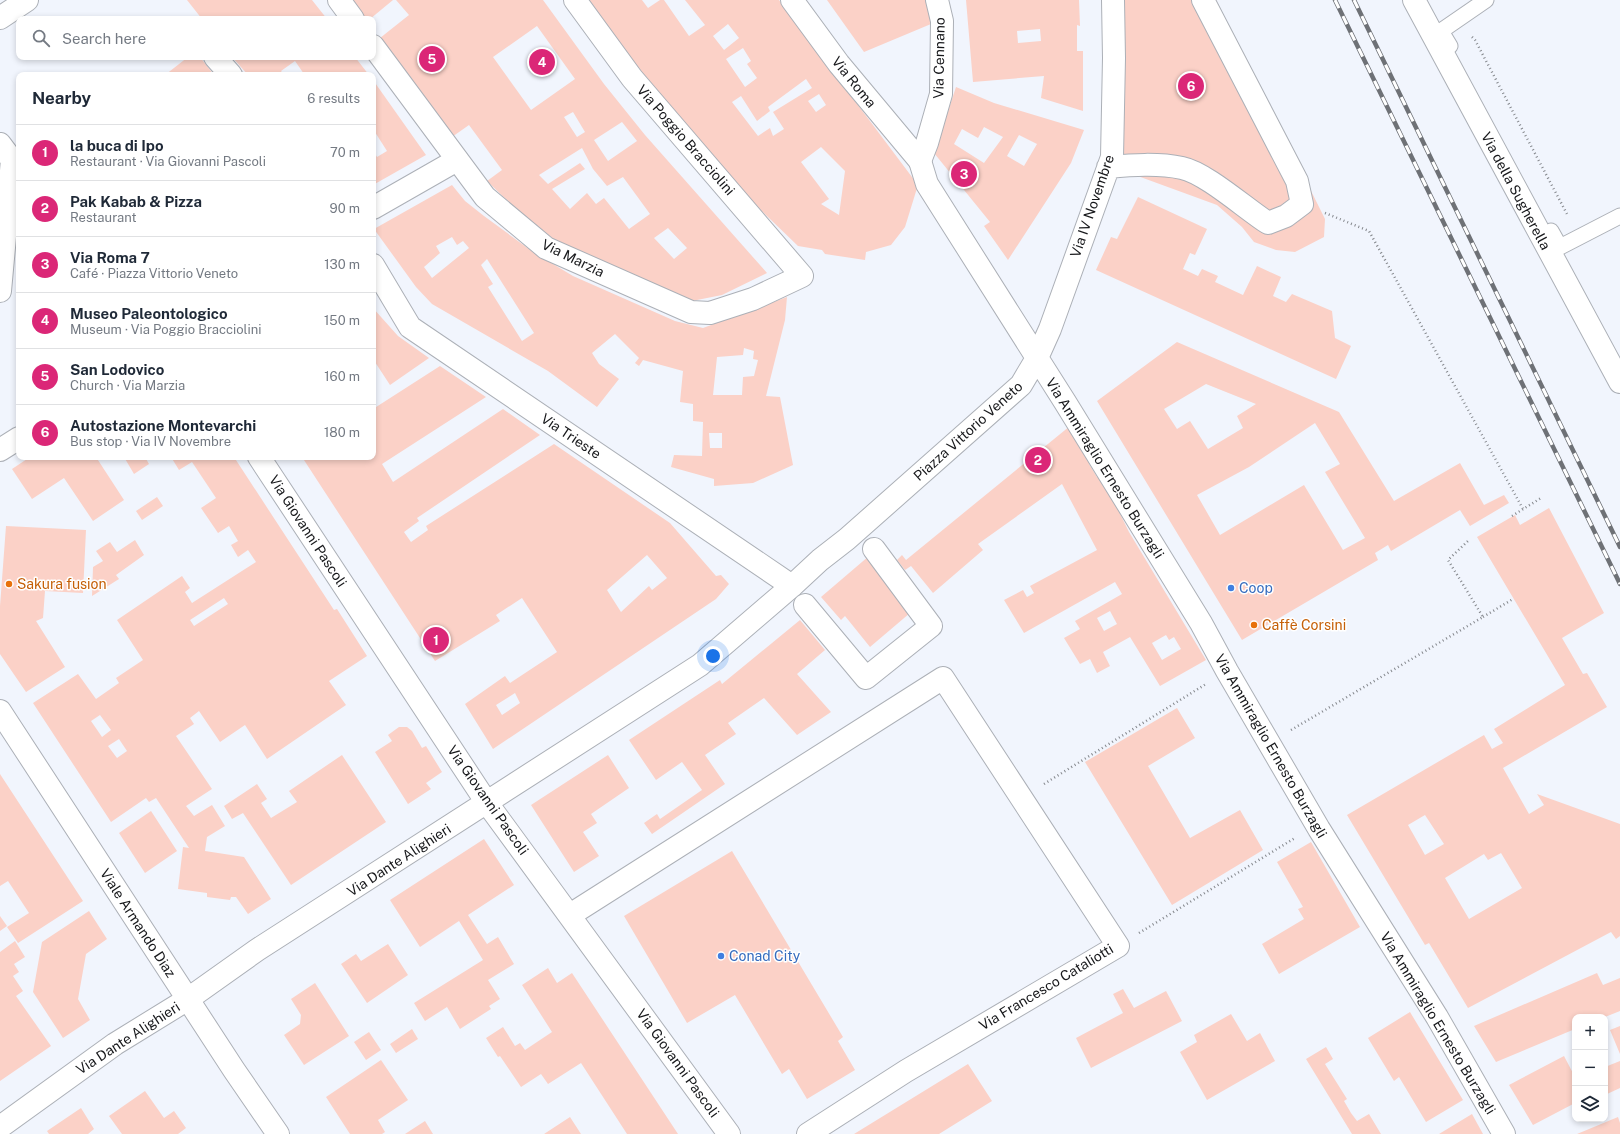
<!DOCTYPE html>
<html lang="en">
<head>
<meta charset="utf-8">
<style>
  body { margin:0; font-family:"Public Sans",sans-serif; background:#f2f2f3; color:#1f2937 }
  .controls { position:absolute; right:12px; bottom:12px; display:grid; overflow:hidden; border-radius:8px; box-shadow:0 2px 6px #0003 }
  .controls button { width:36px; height:36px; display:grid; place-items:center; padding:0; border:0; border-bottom:1px solid #e0e1e3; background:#fff; color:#1f2937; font:20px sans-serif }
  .you { position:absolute; left:713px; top:656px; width:14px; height:14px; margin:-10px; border:3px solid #fff; border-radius:50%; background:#1a73e8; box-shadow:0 0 0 6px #1a73e833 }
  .badge { display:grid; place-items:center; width:26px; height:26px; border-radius:50%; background:#db2777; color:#fff; font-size:13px; font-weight:700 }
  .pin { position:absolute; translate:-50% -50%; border:2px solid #fff; box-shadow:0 1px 4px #0006 }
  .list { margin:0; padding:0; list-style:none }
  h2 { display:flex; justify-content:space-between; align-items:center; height:52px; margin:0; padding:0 16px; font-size:17px }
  h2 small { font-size:13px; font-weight:400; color:#747a83 }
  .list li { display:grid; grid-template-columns:26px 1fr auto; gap:12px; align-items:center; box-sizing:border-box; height:56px; padding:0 16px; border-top:1px solid #e0e1e3 }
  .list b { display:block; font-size:15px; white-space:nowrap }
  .list p { margin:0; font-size:13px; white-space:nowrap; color:#747a83 }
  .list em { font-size:13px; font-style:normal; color:#747a83 }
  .icon { flex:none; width:22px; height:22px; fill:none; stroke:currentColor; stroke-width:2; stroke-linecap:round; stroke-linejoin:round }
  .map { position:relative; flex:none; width:1620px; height:1134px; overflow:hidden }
  .search { position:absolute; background:#fff; box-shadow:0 2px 6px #0003; left:16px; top:16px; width:360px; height:44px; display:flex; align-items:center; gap:10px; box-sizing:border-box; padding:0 14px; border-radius:8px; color:#747a83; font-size:15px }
  .panel { position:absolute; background:#fff; box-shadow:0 2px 6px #0003; left:16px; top:72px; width:360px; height:388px; border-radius:8px }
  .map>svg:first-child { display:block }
  .building { fill:#fbd1c7; fill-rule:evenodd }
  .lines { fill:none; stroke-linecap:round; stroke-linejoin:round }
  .service-casing { stroke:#acb0b7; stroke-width:17 }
  .pedestrian-casing { stroke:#acb0b7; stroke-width:24 }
  .minor-casing { stroke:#acb0b7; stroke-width:24 }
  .tertiary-casing { stroke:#acb0b7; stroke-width:24 }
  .path { stroke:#85888d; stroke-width:2.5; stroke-dasharray:1 3; stroke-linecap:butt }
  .service { stroke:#fff; stroke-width:15 }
  .pedestrian { stroke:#fff; stroke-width:22 }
  .minor { stroke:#fff; stroke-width:22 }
  .tertiary { stroke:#fff; stroke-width:22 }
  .rail-casing { stroke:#6e7176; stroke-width:4.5 }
  .rail { stroke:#fff; stroke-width:3; stroke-dasharray:9; stroke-linecap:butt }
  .food-dot { fill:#e8710a; stroke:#fff; stroke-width:1.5 }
  .shop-dot { fill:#3f7fe0; stroke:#fff; stroke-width:1.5 }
  .labels { text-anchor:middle; stroke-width:3; stroke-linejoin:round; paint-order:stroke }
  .street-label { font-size:14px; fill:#17181b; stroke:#fff }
  .food-label { font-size:14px; fill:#c56008; stroke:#fff; text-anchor:start }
  .shop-label { font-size:14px; fill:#366cbe; stroke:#fff; text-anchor:start }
</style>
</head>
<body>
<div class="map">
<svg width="1620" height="1134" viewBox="0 0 1620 1134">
  <rect width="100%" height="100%" fill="#f1f5fd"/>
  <path class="building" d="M187,0H312L327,19H202Z
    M349,0H393L370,19H363Z
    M396,0H543L604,84L645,135L767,273L722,295L692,301L556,241L514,207L487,181L502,170L469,125L452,137L375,42L409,15ZM537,26L575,79L531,110L493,57ZM573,112L585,132L577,137L564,117ZM622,122L637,141L608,161L594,140ZM582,148L593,169L607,186L623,177L650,214L629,229L604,198L596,204L587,193L570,209L552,189L585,169L580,163L548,184L539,175ZM668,228L687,248L674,259L654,238Z
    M589,0H642L648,8L660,0H664L689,36L705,25L685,0H779L918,185L905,227L891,245L866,252L865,260L825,254L822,250L798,246L739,189L659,96ZM728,24L739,38L724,50L713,36ZM743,48L751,61L747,64L757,78L745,87L726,59ZM806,79L812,88L773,112L784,129L773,136L770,128L758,136L732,102L741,96L757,121L770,111L768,107ZM819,94L826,105L816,112L808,101ZM821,147L845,171L839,215L821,204L829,199L801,162Z
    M827,0H928L931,24L864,52Z
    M966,0H1079L1080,26L1077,25V51H1083V111L1041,98L1044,76L973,82ZM1040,29L1041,41L1018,43L1017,31Z
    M1122,0H1216L1325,219L1324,237L1295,252L1276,250L1254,242L1242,227L1217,205L1124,171Z
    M188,57H200L214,75H165Z
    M232,57H355L369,75H302L304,74L295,61L281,71L284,75H248Z
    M373,80L426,155L373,185V150L377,157L387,151L373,129Z
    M956,87L994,103L1084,130L1071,163L1008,260L984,226L990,222L934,153ZM984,127L1003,137L984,163L954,144L962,129L978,138ZM1019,135L1037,144L1024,166L1007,156Z
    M452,185L465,201L484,216L533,252L573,276L675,321L703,328L787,297L785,320L766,396L780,397L793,465L753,483L714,486V479L671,467L674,455L702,456L703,422L693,421V404L680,402L683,371L643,360L639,366L635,363L639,358L615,334L592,353L599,364L619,379L597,407L548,371L432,304L416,287L374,229ZM452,237L457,245L463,241L469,248L432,278L424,267L440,253L436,246ZM487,259L534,333L522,341L488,287L493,284L481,265ZM744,348L754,351L753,359L758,360L754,376L743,377L742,395H713L717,357L743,355ZM709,433H722V448H710Z
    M1138,197L1207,229L1195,255L1190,253L1183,269L1198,276L1202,269L1218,276L1215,282L1243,295L1257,266L1281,277L1273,296L1286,302L1292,294L1332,311L1335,338L1351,346L1336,379L1096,270L1111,237L1117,239Z
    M373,308L398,336L429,358L390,385L373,359Z
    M1177,342L1339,412L1394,501L1460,463L1484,505L1504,495L1509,503L1470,526L1460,510L1391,551L1388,545L1375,553L1378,560L1242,640L1097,401ZM1206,384L1256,404L1237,416L1243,428L1208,449L1190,421L1177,429L1164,409ZM1315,423L1340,464L1325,472L1365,538L1343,550L1304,485L1220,535L1197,495L1249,467Z
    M440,366L486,397L382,464L393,482L503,409L540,435L417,518L419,521L404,532L411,542L428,530L426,526L554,444L670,523L716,576L721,575L729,584L716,599L493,749L465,704L505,676L510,683L557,652L522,598L496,615L500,621L435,661L302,457H373V409ZM647,555L667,578L652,590L649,586L621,612L607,590ZM515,693L520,703L502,715L496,705Z
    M1070,426L1092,462L1089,464L1097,477L1101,475L1129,532L1206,660L1160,686L1130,637L1103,652L1110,666L1097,673L1090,659L1080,664L1064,638L1080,629L1075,621L1122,594L1115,582L1024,633L1004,600L1023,590L1027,597L1034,593L1030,586L1097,550L1062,484L978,544L983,550L933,593L911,566L905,570L897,560L902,555L906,560ZM1110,611L1117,624L1104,631L1097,618ZM1166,635L1169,640L1174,637L1181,649L1162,660L1152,643Z
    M30,457H96L124,500L93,521L64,478L32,499L12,469Z
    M124,457H145L149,464L134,474Z
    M171,457H234L334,610L337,609L367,656L329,681L346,705L267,759L245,725L220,742L199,711L190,718L194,724L176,736L212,789L186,806L194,816L212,805L225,826L207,837L205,851L244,857L271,899L248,914L236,897H231L230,900L207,897V893L178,889L183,847L189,848L156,798L149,802L146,798L111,822L33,703L78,674L96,699L119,683L116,678L143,660L117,620L182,576L190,588L185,592L192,603L256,562L248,550L238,557L231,545L238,541L229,526L218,533L201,508L216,498L192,462L179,470ZM224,598L228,604L194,626L190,620ZM100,715L111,730L102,737L91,721ZM119,739L127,751L117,758L108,746Z
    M157,497L163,506L142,520L136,511Z
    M1549,508L1604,613L1562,638L1583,674L1587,673L1607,707L1503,768L1529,814L1544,805L1537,794L1620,824V936L1616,939L1611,932L1468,1008L1429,943L1425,945L1347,815L1484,735L1492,749L1503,743L1494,729L1565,685L1477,537L1515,515L1520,525ZM1425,815L1444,844L1425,855L1408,825ZM1501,853L1522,888L1469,919L1445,878L1484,854L1488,860Z
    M6,526L86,530L83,593L45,591L43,618L36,621L65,667L26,692L0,654V606Z
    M135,540L144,555L116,575L119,579L92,596L93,567L103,561L96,551L110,542L117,552Z
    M869,556L888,579L885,582L910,613L870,647L845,616L841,620L821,597Z
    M800,620L825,650L797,674L831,712L797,735L764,698L728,723L736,734L705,755L725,784L652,834L644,823L657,814L660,819L702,790L682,762L656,780L629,740L720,680L722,684Z
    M1177,708L1195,738L1148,766L1190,838L1240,810L1263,850L1172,905L1085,762Z
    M399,727H407L412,731L422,748L426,746L442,772L426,783L431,789L408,804L375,752L392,741L388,735Z
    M342,755L386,822L291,885L243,813L232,819L224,806L257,784L267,799L261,803L271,818L297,802L289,791Z
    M608,755L629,788L591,814L597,823L583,832L599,856L574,872L531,805Z
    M0,774L83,901L18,943L7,927L29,913L8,881L0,886Z
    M151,811L177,851L145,873L119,833Z
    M484,839L514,885L468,915L487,944L498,937L514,964L488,980L500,999L489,1006L491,1009L460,1029L447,1007L425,1021L414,1003L483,960L459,921L420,947L390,900Z
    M1311,842L1360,927L1279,974L1262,944L1304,919L1298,909L1303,907L1277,862Z
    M732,851L843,1037L838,1041L855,1070L807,1099L789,1069L782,1074L735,995L687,1023L624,916Z
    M89,911L107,939L86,954L78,999L90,1020L63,1038L33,992L42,942Z
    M0,916L7,926L0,931Z
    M15,941L25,957L14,964L19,972L13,976L23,991L16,996L51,1046L0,1081V952Z
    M388,944L408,975L367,1003L341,964L356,954L361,961Z
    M548,968L557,983L572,973L678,1134H627L581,1063L548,1084L541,1074L521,1087L500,1056L498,1057L486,1038L503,1027L515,1046L520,1043L525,1050L552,1032L522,985Z
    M1597,973L1603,985L1620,978V1011L1605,1017H1575V1029L1496,1062L1474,1026Z
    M315,983L349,1036L304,1065L284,1035L300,1024L301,1015L291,999Z
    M1123,989L1134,1008L1166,991L1182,1021L1091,1068L1076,1038L1123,1013L1113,994Z
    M1410,1012L1463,1100L1426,1122L1399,1077L1394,1081L1368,1038Z
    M1231,1014L1247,1041L1260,1033L1275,1061L1207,1100L1180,1052L1197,1042L1194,1035Z
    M1620,1026V1054L1610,1030Z
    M412,1029L418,1039L396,1053L390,1044Z
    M369,1032L381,1050L366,1060L354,1042Z
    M1326,1047L1333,1059L1325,1064L1347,1099L1344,1101L1351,1113L1357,1121L1369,1114L1381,1134H1352L1306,1059Z
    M1564,1056L1575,1077V1103L1533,1125L1509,1085Z
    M381,1060L408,1100L378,1120L385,1132L382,1134H350L326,1097Z
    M1620,1061V1088L1605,1095V1067Z
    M968,1064L992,1101L939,1134H854Z
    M145,1091L164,1118L174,1111L186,1128L178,1134H122L109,1116Z
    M81,1108L94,1129L88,1134H49L47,1131Z
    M1472,1114L1483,1134H1439Z
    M570,1117L581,1134H544Z
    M1618,1117L1620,1123V1134H1577Z
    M425,1121L433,1134H405L408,1132Z"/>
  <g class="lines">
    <g class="service-casing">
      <path id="service" d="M1450,46L1441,31L1486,0
        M1551,231L1560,247L1620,216"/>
    </g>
    <g class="pedestrian-casing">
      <path id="pedestrian" d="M339,0L353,19
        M792,0L839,64L920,161L927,143L941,94L942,21L937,0
        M373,46L485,197L546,248L691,312L710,313L753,299L802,276L632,78L575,0
        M805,605L866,678L931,626L874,549"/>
    </g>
    <g class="minor-casing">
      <path id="minor" d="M0,18L27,0
        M215,57L231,75
        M0,144L12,160L0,291
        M920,161L927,184L1065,402L1201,623L1227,671L1319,829L1437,1017L1504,1134
        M1108,167C1132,165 1158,163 1182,168C1206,173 1246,209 1268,223L1286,216L1302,204L1297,181L1203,0
        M373,208L457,160
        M373,265L410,327L792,586
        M0,450L19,438
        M259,457L487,803L729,1134
        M570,915L943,678L1118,946L906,1071L808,1134
        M0,1127L115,1044L188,999L257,950L700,665L792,586L820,560L847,539L1021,385L1037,358L1050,329L1112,157L1114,58L1113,0"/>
    </g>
    <g class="tertiary-casing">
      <path id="tertiary" d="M1414,0L1620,382
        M0,711L234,1070L278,1134"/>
    </g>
    <path class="path" d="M1472,37L1475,40L1567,214
      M1325,213L1369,231L1523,509
      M1512,516L1541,498
      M1483,617L1513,599
      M1291,730L1483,617L1448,560L1468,541
      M1044,784L1206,684
      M1139,933L1295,838"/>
    <use href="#service" class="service"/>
    <use href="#pedestrian" class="pedestrian"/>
    <use href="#minor" class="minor"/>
    <use href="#tertiary" class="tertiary"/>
    <g class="rail-casing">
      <path id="rail" d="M1335,0L1620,584
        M1354,0L1620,547"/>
    </g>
    <use href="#rail" class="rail"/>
  </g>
  <g class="food-dot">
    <circle cx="9" cy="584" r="4"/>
    <circle cx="1254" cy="625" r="4"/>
  </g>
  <g class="shop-dot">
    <circle cx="1231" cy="588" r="4"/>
    <circle cx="721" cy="956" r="4"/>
  </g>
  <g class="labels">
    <g class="street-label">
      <text transform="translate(939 58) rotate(-89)" y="5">Via Cennano</text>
      <text transform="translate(854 82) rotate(51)" y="5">Via Roma</text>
      <text transform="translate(686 140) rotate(49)" y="5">Via Poggio Bracciolini</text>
      <text transform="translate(1516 191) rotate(62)" y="5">Via della Sugherella</text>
      <text transform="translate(1092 206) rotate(-71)" y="5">Via IV Novembre</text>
      <text transform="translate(573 258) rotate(26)" y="5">Via Marzia</text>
      <text transform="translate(968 431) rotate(-42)" y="5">Piazza Vittorio Veneto</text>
      <text transform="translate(571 436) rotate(34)" y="5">Via Trieste</text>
      <text transform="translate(1105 468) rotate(58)" y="5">Via Ammiraglio Ernesto Burzagli</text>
      <text transform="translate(308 531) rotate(57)" y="5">Via Giovanni Pascoli</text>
      <text transform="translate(1271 746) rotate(60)" y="5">Via Ammiraglio Ernesto Burzagli</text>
      <text transform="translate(488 800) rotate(55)" y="5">Via Giovanni Pascoli</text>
      <text transform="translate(399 860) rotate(-33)" y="5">Via Dante Alighieri</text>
      <text transform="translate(138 923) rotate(57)" y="5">Viale Armando Diaz</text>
      <text transform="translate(1046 987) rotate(-31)" y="5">Via Francesco Cataliotti</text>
      <text transform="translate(1438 1023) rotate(59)" y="5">Via Ammiraglio Ernesto Burzagli</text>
      <text transform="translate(128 1038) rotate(-33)" y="5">Via Dante Alighieri</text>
      <text transform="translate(678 1063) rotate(54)" y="5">Via Giovanni Pascoli</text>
    </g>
    <g class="food-label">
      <text x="17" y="589">Sakura fusion</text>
      <text x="1262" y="630">Caffè Corsini</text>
    </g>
    <g class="shop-label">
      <text x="1239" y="593">Coop</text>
      <text x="729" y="961">Conad City</text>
    </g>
  </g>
</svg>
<div class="controls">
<button>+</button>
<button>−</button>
<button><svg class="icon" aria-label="layers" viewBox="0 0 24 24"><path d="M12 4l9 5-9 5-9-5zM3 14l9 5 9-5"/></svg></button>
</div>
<div class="you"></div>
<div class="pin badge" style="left:436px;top:640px">1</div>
<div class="pin badge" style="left:1038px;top:460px">2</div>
<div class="pin badge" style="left:964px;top:174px">3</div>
<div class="pin badge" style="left:542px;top:62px">4</div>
<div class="pin badge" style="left:432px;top:59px">5</div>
<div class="pin badge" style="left:1191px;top:86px">6</div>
<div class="search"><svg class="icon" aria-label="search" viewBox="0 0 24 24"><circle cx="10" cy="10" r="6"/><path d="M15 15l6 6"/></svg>Search here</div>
<section class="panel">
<h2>Nearby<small>6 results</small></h2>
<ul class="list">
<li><span class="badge">1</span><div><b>la buca di Ipo</b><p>Restaurant · Via Giovanni Pascoli</p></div><em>70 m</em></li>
<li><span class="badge">2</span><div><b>Pak Kabab &amp; Pizza</b><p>Restaurant</p></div><em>90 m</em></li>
<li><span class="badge">3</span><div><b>Via Roma 7</b><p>Café · Piazza Vittorio Veneto</p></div><em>130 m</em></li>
<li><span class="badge">4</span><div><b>Museo Paleontologico</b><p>Museum · Via Poggio Bracciolini</p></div><em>150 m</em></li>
<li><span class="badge">5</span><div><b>San Lodovico</b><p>Church · Via Marzia</p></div><em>160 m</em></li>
<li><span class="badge">6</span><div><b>Autostazione Montevarchi</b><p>Bus stop · Via IV Novembre</p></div><em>180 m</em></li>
</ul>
</section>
</div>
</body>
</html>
